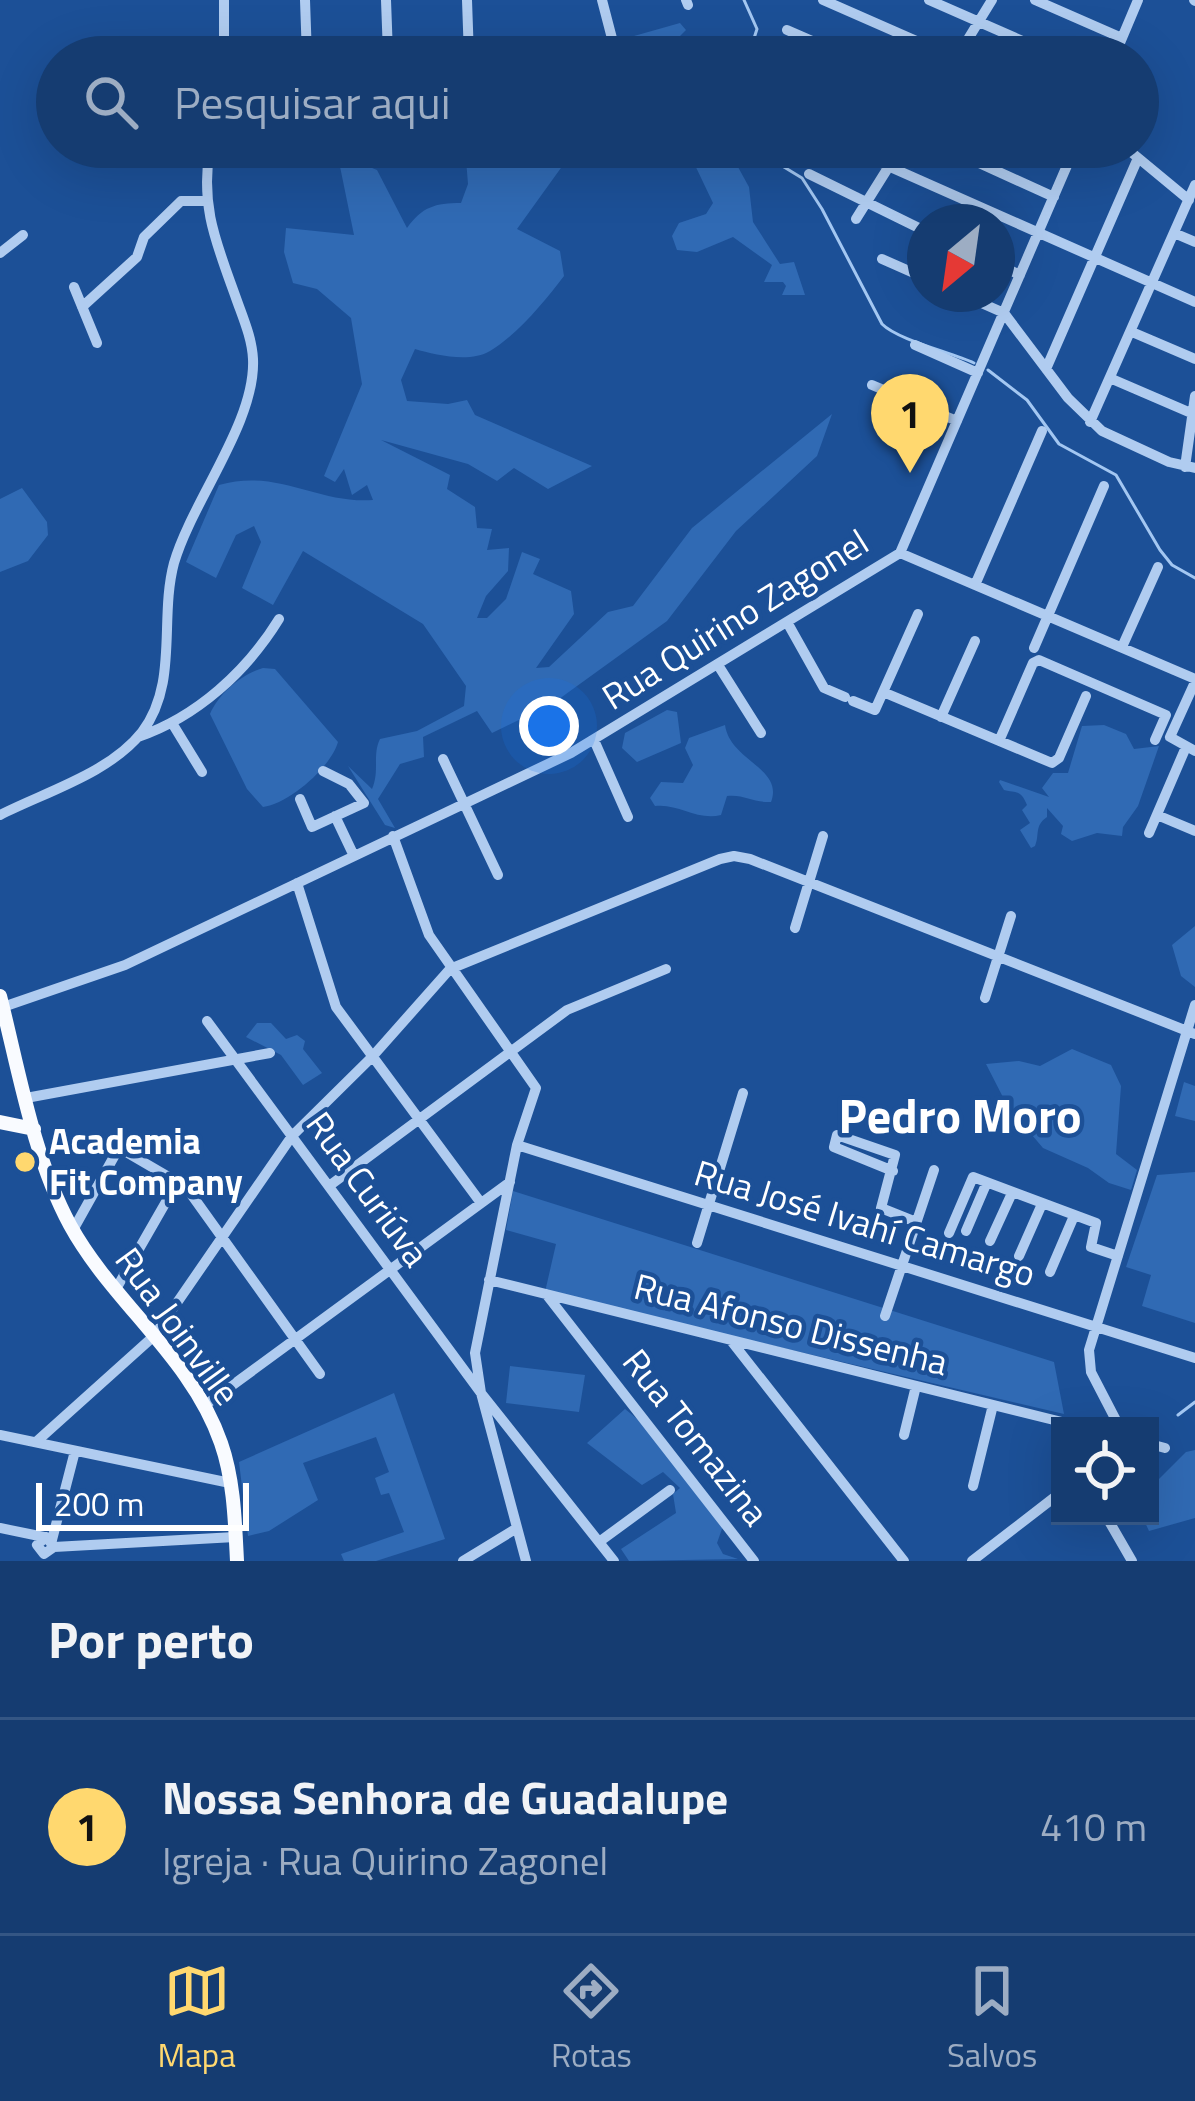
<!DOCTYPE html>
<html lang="pt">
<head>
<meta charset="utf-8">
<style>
  body { margin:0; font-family:"Titillium Web",sans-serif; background:#1e4376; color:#f1f3f6 }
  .controls { position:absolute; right:36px; bottom:36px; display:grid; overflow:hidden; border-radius:0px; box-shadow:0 12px 48px #0002 }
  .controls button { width:108px; height:108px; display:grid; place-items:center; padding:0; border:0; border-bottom:3px solid #345684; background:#153c71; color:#f1f3f6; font:60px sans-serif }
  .compass { position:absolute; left:907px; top:204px; width:108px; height:108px; border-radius:50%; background:#153c71; box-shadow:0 12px 48px #0002; rotate:209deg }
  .scale { position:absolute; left:36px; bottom:30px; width:213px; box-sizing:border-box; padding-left:12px; border:6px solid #fff; border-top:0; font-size:33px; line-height:42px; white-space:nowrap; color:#fff; -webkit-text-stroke:9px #1c5097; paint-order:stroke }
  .you { position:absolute; left:549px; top:726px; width:42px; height:42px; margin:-30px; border:9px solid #fff; border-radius:50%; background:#1a73e8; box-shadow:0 0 0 18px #1a73e833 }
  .badge { display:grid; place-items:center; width:78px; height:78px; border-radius:50%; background:#ffd86f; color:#111; font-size:39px; font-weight:700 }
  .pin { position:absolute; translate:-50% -99px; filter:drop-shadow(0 3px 6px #0008) }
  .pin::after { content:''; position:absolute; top:63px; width:42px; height:36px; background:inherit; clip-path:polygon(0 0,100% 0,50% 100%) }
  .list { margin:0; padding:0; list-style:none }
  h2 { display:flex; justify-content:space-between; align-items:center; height:156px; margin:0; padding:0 48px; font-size:51px }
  h2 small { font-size:39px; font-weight:400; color:#9dadc3 }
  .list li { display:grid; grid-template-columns:78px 1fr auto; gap:36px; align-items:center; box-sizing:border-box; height:216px; padding:0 48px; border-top:3px solid #345684 }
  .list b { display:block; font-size:45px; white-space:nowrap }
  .list p { margin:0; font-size:39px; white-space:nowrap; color:#9dadc3 }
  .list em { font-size:39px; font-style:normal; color:#9dadc3 }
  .icon { flex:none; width:66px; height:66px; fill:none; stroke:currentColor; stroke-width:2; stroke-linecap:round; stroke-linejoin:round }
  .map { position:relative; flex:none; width:1195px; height:1561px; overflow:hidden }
  .search { position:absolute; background:#153c71; box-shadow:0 12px 48px #0002; left:36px; right:36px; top:36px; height:132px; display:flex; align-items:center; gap:30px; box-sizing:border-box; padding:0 42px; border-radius:66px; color:#9dadc3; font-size:45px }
  .sheet { height:372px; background:#153c71 }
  nav { display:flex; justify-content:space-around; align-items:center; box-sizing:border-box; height:168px; border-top:3px solid #345684; background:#153c71; font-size:33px; color:#9dadc3 }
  nav a { display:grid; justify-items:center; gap:6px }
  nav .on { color:#ffd86f }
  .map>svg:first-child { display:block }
  .green { fill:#306ab4 }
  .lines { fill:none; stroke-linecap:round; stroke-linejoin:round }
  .stream { stroke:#a3c7f2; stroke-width:3 }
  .minor { stroke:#b0ccf0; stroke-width:10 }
  .major { stroke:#f9fbff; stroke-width:14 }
  .poi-dot { fill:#ffd86f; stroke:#1c5097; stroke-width:4.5 }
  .labels { text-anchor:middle; stroke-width:9; stroke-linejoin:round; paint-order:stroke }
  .street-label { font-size:36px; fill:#fff; stroke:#1c5097 }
  .poi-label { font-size:36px; font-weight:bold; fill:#fff; stroke:#1c5097; text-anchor:start }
  .district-label { font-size:48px; font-weight:bold; fill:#fff; stroke:#1c5097 }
</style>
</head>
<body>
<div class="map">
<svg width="1195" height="1561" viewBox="0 0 1195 1561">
  <rect width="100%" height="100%" fill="#1c5097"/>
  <path class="green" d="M680,23L686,30L659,57H620L634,36Z
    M336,147H351L355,161L377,170L407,228C422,207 435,203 461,203L468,184L465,147H576L517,229L560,251L564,276C545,301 518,334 490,351C470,363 435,355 415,349L401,380L407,401L448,404L467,400L475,415L592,466L548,489L514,468L497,481L468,464L381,440L450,475L447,489L475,507L477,528L492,529L487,550L509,548L508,571L486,596L477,618H487L506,599L522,552L540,559L533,574L571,591L574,614L536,668L549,667L608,612L633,606L692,528L832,414L817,456L736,531L667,621L548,707L556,739L546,750L525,717L492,733L477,711L423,737L424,757L400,764L378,799L395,828L385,825L348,766L372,789C380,771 372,755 380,739L417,731L464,706L466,686L423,624L303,551L273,605L242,588L261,542L254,526L236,535L216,578L186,562L219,485C278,468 317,504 373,500L367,485L352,495L344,469L335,482L324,476L362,384L351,318L317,289L293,283L284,252L286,228L354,235Z
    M709,147H727L749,187L753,222L780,264L794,262L805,295H782L786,286L783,282H764L772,265L733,237L697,252L677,250L672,236L679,223L706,214L713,203L693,161Z
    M22,488L47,522L48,535L28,561L0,572V499Z
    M263,668L275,669L338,742C331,767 289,804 263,807L247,789L210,714C219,693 242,674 263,668Z
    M667,710L677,712L681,743L637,762L622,748L625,733Z
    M725,725C730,761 784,768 771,802C754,803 744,794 727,796L721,815C697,821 678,803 655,806L650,798L661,782L683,783L693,765L685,748L689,738Z
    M1104,725L1126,734L1134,749L1159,746L1138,806L1123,827L1122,836L1097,833L1072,841L1061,834L1063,826L1047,808V817C1034,826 1040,834 1035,846L1031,848L1020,830L1030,823L1022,810L1027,805C1021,790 1017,793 1004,790L999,782L1000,780L1049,797L1042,788L1053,773H1068L1082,726Z
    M1195,926V987L1181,976L1172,945Z
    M257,1023H271L286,1039L297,1035L305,1041L303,1049L322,1073L303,1085L281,1055L246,1037Z
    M1072,1049L1111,1065L1121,1086L1116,1154L1137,1170L1131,1190L1109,1183L1088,1168L1043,1148L1008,1107L986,1064L1019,1061L1040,1066Z
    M1184,1082L1195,1086V1121L1175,1116Z
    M1195,1172V1323L1142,1306L1151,1275L1126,1267L1157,1175Z
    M513,1191L1054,1362L1064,1414L545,1292L556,1244L506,1230Z
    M510,1366L585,1375L579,1412L506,1403Z
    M394,1393L445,1539L376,1561H344L341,1554L404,1532L389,1493L381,1495L375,1478L389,1472L376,1437L303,1463L318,1500L269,1531L248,1536L239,1462Z
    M625,1409L646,1426L723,1526L717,1543L723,1554L738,1559L629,1561L621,1549L676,1513L673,1494L680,1488L663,1472L642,1485L587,1443Z
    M1195,1450V1518L1149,1531L1142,1516H1150V1488L1186,1452Z"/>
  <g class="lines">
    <path class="stream" d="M744,0L757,29L748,57
      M769,147L779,164L802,178L822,209L882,324C898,340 950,352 974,363
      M988,370L1027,400L1059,444L1116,475L1160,550L1172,565L1195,578
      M1178,1415L1195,1402"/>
    <path class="minor" d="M224,0V57
      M305,0L307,57
      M386,0L388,54
      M467,0L469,57
      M686,0L688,5
      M823,0L953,57
      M929,0L1059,57
      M1035,0L1122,38
      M1194,0L1195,1
      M787,30L849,57
      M468,50L614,46L602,0
      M957,57L992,0
      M1114,57L1138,0
      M845,147L1195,302
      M944,147L1054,197
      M1052,147L1071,155
      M1125,147L1189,200
      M809,174L925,231
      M856,219L901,147
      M1174,233L1195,242
      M0,253L23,235
      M882,259L925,278
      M997,264L1020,275
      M74,287L97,343
      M961,294L1004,313L1068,398L1102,431L1169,462L1195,468
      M82,307L137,257L144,237L181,201H205
      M1132,332L1195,359
      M915,345L978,373
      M1046,369L1138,158
      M1112,379L1191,413
      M872,385L957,421
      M1090,422L1195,185
      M1185,467L1195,396
      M900,553L1195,679
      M975,585L1042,431
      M787,622L824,688L845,697
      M1122,647L1158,567
      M1034,648L1104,486
      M718,665L761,733
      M1195,682L1170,737L1195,751
      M883,692L1052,763L1059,758L1086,696
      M853,701L875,710L918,614
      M941,717L975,641
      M172,723L202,772
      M138,737C197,717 247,671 279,619
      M594,740L628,817
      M999,741L1033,663L1039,660L1166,715L1155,740
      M443,759L498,875
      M300,799L312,827L364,803L349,784L323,771
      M0,815C45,792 110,773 142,732C179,683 159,619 174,563C192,501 256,422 253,359C252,338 243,318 236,298C216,242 200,207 210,147
      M1157,815L1195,831
      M335,816L354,856
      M1149,833L1186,747
      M393,836L429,935L536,1088L517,1145L475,1353L481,1393L526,1561
      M297,883L336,1007L481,1203
      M795,928L823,836
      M985,998L1011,916
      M3,1007L125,965L571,753L900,553L1075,147
      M207,1021L481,1393L614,1561
      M26,1098L270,1053
      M517,1145L1195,1358
      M893,1171L834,1147L837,1135L895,1155L881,1208L916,1222
      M329,1186L567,1010L666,969
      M73,1230L116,1153L126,1152L186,1187L320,1374
      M966,1231L987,1182
      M949,1233L973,1177L1096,1223L1091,1247L1118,1256
      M990,1241L1012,1193
      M697,1243L743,1093
      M1019,1256L1042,1204
      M1050,1272L1074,1216
      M489,1280L1078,1426
      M116,1289L178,1181
      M546,1294L754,1561
      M885,1316L934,1170
      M732,1342L904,1561
      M204,1406L510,1182
      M1119,1426L1091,1372L1089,1350L1195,1005
      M0,1435L230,1483
      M904,1435L916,1386
      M36,1442L154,1336L292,1136L372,1057L450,969L720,859L734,856L750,859L1195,1034
      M1150,1444L1165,1448
      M973,1486L993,1405
      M1106,1516L1132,1561
      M0,1528L44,1537
      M52,1540L75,1451
      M599,1542L670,1490
      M54,1547L46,1537L37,1545L44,1554L54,1547L235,1537
      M463,1561L517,1528
      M972,1561L1060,1493"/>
    <path class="major" d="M0,996C19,1071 33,1156 70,1225C112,1302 192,1358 221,1443C234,1480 235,1522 237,1561
      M0,1122L34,1129"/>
  </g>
  <circle class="poi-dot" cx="25" cy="1162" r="12"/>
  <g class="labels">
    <g class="street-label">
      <text transform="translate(735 619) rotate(-32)" y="13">Rua Quirino Zagonel</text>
      <text transform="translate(368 1189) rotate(54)" y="13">Rua Curiúva</text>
      <text transform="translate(865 1223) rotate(17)" y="13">Rua José Ivahí Camargo</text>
      <text transform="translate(791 1324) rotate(14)" y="13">Rua Afonso Dissenha</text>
      <text transform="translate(178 1326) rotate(54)" y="13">Rua Joinville</text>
      <text transform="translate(696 1437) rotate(52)" y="13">Rua Tomazina</text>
    </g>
    <g class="poi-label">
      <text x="49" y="1154">Academia<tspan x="49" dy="41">Fit Company</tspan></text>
    </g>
    <g class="district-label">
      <text x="960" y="1133">Pedro Moro</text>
    </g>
  </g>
</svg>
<div class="controls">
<button><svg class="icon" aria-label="locate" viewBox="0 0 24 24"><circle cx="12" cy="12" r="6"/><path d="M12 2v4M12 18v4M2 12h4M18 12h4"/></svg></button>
</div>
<svg class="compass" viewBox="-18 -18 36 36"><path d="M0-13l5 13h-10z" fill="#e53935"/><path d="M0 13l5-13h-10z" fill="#9dadc3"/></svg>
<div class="scale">200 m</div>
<div class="you"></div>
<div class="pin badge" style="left:910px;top:473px">1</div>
<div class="search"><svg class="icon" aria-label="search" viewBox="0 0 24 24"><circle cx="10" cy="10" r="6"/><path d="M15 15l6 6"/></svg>Pesquisar aqui</div>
</div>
<section class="sheet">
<h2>Por perto<small></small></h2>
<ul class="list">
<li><span class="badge">1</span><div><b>Nossa Senhora de Guadalupe</b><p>Igreja · Rua Quirino Zagonel</p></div><em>410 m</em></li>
</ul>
</section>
<nav>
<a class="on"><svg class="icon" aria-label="map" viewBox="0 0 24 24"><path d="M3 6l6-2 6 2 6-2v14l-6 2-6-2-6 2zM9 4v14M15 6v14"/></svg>Mapa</a>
<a><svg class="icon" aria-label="directions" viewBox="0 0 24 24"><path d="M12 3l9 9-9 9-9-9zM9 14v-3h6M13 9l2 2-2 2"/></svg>Rotas</a>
<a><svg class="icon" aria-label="saved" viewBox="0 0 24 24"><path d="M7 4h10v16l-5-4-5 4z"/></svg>Salvos</a>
</nav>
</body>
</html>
